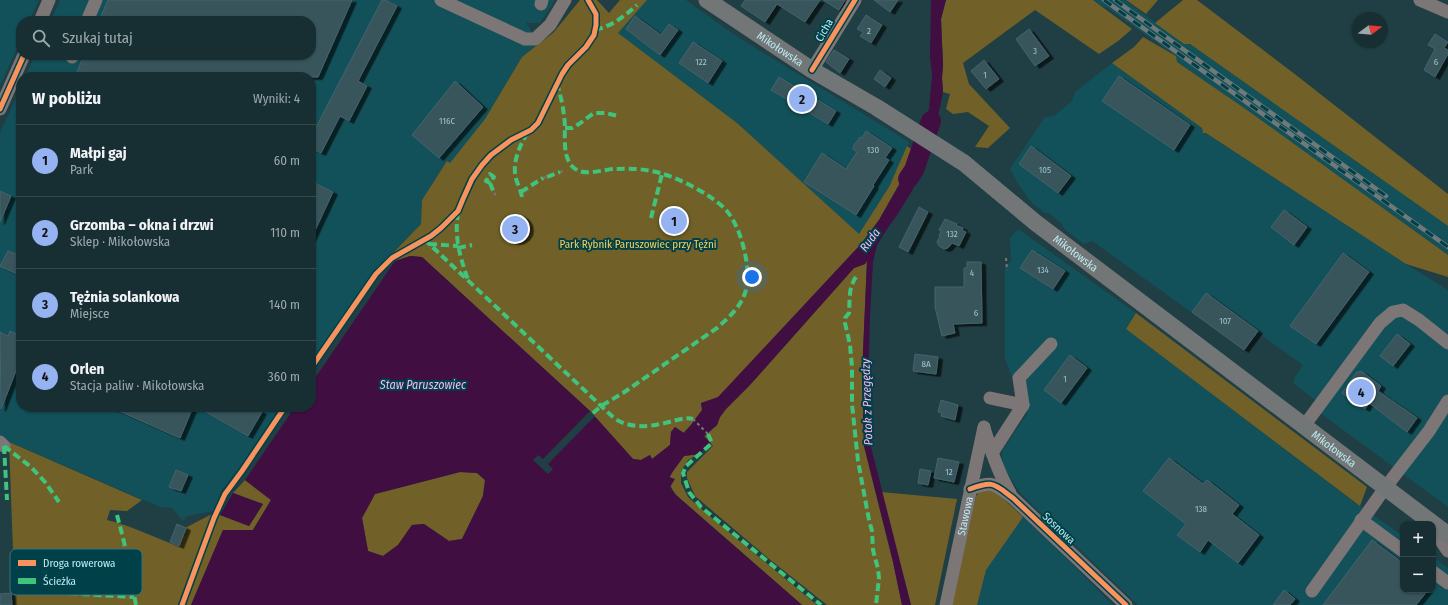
<!DOCTYPE html>
<html lang="pl">
<head>
<meta charset="utf-8">
<style>
  body { margin:0; font-family:"Fira Sans Condensed",sans-serif; background:#20373b; color:#f1f3f6 }
  .controls { position:absolute; right:12px; bottom:12px; display:grid; overflow:hidden; border-radius:8px; box-shadow:0 1px 3px #0004 }
  .controls button { width:36px; height:36px; display:grid; place-items:center; padding:0; border:0; border-bottom:1px solid #364a4e; background:#172f33; color:#f1f3f6; font:20px sans-serif }
  .compass { position:absolute; left:1352px; top:12px; width:36px; height:36px; border-radius:50%; background:#172f33; box-shadow:0 1px 3px #0004; rotate:74deg }
  .you { position:absolute; left:752px; top:277px; width:14px; height:14px; margin:-10px; border:3px solid #fff; border-radius:50%; background:#1a73e8; box-shadow:0 0 0 6px #1a73e833 }
  .badge { display:grid; place-items:center; width:26px; height:26px; border-radius:50%; background:#95b2f1; color:#111; font-size:13px; font-weight:700 }
  .pin { position:absolute; translate:-50% -50%; border:2px solid #fff; box-shadow:0 1px 4px #0006 }
  .list { margin:0; padding:0; list-style:none }
  h2 { display:flex; justify-content:space-between; align-items:center; height:52px; margin:0; padding:0 16px; font-size:17px }
  h2 small { font-size:13px; font-weight:400; color:#9ea9ac }
  .list li { display:grid; grid-template-columns:26px 1fr auto; gap:12px; align-items:center; box-sizing:border-box; height:72px; padding:0 16px; border-top:1px solid #364a4e }
  .list b { display:block; font-size:15px; white-space:nowrap }
  .list p { margin:0; font-size:13px; white-space:nowrap; color:#9ea9ac }
  .list em { font-size:13px; font-style:normal; color:#9ea9ac }
  .icon { flex:none; width:22px; height:22px; fill:none; stroke:currentColor; stroke-width:2; stroke-linecap:round; stroke-linejoin:round }
  .map { position:relative; flex:none; width:1448px; height:605px; overflow:hidden }
  .search { position:absolute; background:#172f33; box-shadow:0 1px 3px #0004; left:16px; top:16px; width:300px; height:44px; display:flex; align-items:center; gap:10px; box-sizing:border-box; padding:0 14px; border-radius:16px; color:#9ea9ac; font-size:15px }
  .panel { position:absolute; background:#172f33; box-shadow:0 1px 3px #0004; left:16px; top:72px; width:300px; height:340px; border-radius:16px }
  .map>svg:first-child { display:block }
  .built { fill:#13515a }
  .green { fill:#716128 }
  .water { fill:#410e42; fill-rule:evenodd }
  .pier { fill:#1f3f44 }
  .lines { fill:none; stroke-linecap:round; stroke-linejoin:round }
  .river { stroke:#410e42; stroke-width:20 }
  .building { fill:#38545b; stroke:#44636d; filter:url(#shadow) }
  .path { stroke:#777778; stroke-width:2; stroke-dasharray:3 3; stroke-linecap:butt }
  .minor { stroke:#7d7676; stroke-width:13 }
  .major { stroke:#727677; stroke-width:17 }
  .rail-casing { stroke:#6f797a; stroke-width:4.5 }
  .rail { stroke:#004048; stroke-width:3; stroke-dasharray:9; stroke-linecap:butt }
  .quiet { stroke:#40c37c; stroke-width:4; stroke-dasharray:8 4; stroke-linecap:butt }
  .cycleway-casing { stroke:#004048; stroke-width:8 }
  .cycleway { stroke:#f8935d; stroke-width:5 }
  .labels { text-anchor:middle; stroke-width:4; stroke-linejoin:round; paint-order:stroke }
  .number-label { font-size:9px; fill:#9bc5cd }
  .street-label { font-size:11px; fill:#bcebf3; stroke:#004048 }
  .park-label { font-size:11px; fill:#f8ce58; stroke:#004048 }
  .water-label { font-size:12px; font-style:italic; fill:#fdb7f7; stroke:#004048 }
  .key { fill:#004048; stroke:#38737b; stroke-width:1 }
  .key-label { font-size:11px; fill:#bcebf3 }
</style>
</head>
<body>
<div class="map">
<svg width="1448" height="605" viewBox="0 0 1448 605">
  <defs>
    <filter id="shadow"><feDropShadow dx="4.5" dy="2.5" stdDeviation="0" flood-color="#0009"/></filter>
  </defs>
  <rect width="100%" height="100%" fill="#1f3f44"/>
  <path class="built" d="M0,0H39L29,21H21V40L0,86Z
    M60,0H555L540,23H530L526,22L539,44L522,57L485,119L450,163L447,161L422,200L421,224L397,248L311,362V77H25L35,55H311V21H51Z
    M647,0H686L736,36L909,142L889,187L859,235L737,123L617,33Z
    M1094,0H1125L1184,44H1190L1448,226V255L1247,110L1177,62L1176,56L1106,7L1105,8Z
    M1112,63L1202,128L1203,133H1206L1406,264L1448,290V507L1320,413L1318,402L1293,383L1295,377L1303,365L1257,332L1244,350L1092,241L1084,244L1064,229L1062,224L1049,213H1045L1032,203L1018,184L1010,169L1045,117L1054,116L1072,101L1075,92Z
    M21,87V407H280L236,473L221,491L214,511L187,516L183,521L172,508L160,507L0,438V133Z
    M1018,229L1136,313L1126,329L1346,496L1403,536V590H1433V557L1448,568V605H1138L1021,494L1006,471L1002,459V451L1027,414L1005,359V266L1011,261L1010,238Z
    M1023,517L1053,545L1113,605H977L985,570Z"/>
  <path class="green" d="M580,0H597L609,13L620,0H647L618,33L737,123L859,234L889,187L907,146L917,153L879,220L861,244L718,398L701,403L702,410L691,425L683,433L675,427L671,432L670,445L652,459L650,455L641,460L633,459L590,411L422,257L410,256L395,261L391,255L421,224L422,200L447,161L450,163L485,119L522,57L554,32Z
    M946,0H1093L1132,29L1118,41L1099,54L1035,10L963,63L969,84L1010,128L988,148L975,147L989,126L968,112L953,114L946,109L950,94L943,92L942,78L943,65L941,19Z
    M1126,0H1158L1146,14Z
    M1183,0H1197L1296,75L1448,194V226L1190,44H1184L1155,23Z
    M1143,37L1176,56L1177,62L1247,110L1448,255V277L1406,264L1206,133H1203L1202,128L1112,63L1134,47Z
    M867,260L862,375L864,446L893,562L902,605H827L768,558L695,496L687,478V472L713,446L704,437L717,425L720,417L726,409L749,386L854,268L865,264Z
    M1136,313L1367,487L1360,506L1126,329Z
    M9,442L142,500L127,511L110,510L107,520C132,526 154,537 177,546L185,528L212,514L220,515L249,526L263,504L233,493L245,480L271,500L253,530H223L191,605H15Z
    M699,454L688,460L681,471V483L688,497L714,520L817,605H802L676,495C663,477 673,472 684,456Z
    M460,472L477,473L485,480L483,496L462,539L449,541L424,524L412,525L398,545L383,556L368,551L362,518L375,494Z
    M994,490L1023,517L986,570L977,605H952L976,496L980,491Z
    M881,492L957,499L935,605H911Z"/>
  <path class="water" d="M931,0H946L941,19L943,65L942,78L943,92L934,136L923,128L929,109L932,75L930,57Z
    M917,153L927,160L912,191L897,215L887,229L877,245L873,262L870,316L868,388L870,443L911,605H902L893,562L864,446L862,375L867,261L865,264L854,268L749,386L726,409L720,417L717,425L704,436L711,443L699,454L684,456L669,477L675,479L670,487L676,495L802,605H191L223,530H253L271,500L245,480L295,407H311V384L395,261L410,256L422,257L590,411L633,459L641,460L650,455L652,459L670,445L671,432L675,427L684,433L691,425L702,410L701,403L718,397L861,244L879,220ZM460,472L477,473L485,480L483,496L462,539L449,541L424,524L412,525L398,545L383,556L368,551L362,518L375,494Z
    M233,493L263,504L249,526L220,515Z"/>
  <path class="pier" d="M590,411L595,416L548,464L553,469L548,474L533,460L538,455L543,459Z"/>
  <g class="lines">
    <path class="river" d="M908,179L914,170L931,121"/>
  </g>
  <path class="building" d="M108,0H352L318,77H75L84,55H311V21H99Z
    M382,0H385L397,6L358,81L367,86L349,121L340,116L321,153L311,148V137Z
    M745,0H820L805,22L777,4L765,22L741,6Z
    M823,0H845L839,10Z
    M874,0H898L890,12Z
    M866,15L882,25L871,43L860,36L863,32L857,29Z
    M635,16L661,35L669,24L678,30L660,55L626,29Z
    M1029,29L1049,56L1035,66L1016,39Z
    M1435,34L1448,42L1444,48L1448,50V54L1435,77L1424,70L1435,49L1428,45Z
    M693,42L722,61L708,83L679,63Z
    M834,50L849,59L840,73L826,62Z
    M984,60L999,79L986,89L971,71Z
    M880,70L891,78L885,87L874,79Z
    M1119,76L1190,125L1174,150L1102,101Z
    M779,77L836,111L828,124L771,90Z
    M455,81L483,107L439,158L412,135Z
    M866,131L892,148L885,158L889,160L873,185L874,186L856,215L804,182L822,153L846,169L857,152L853,149L854,145L860,137L862,138Z
    M1031,146L1071,176L1058,193L1019,164Z
    M311,181L333,192L311,239Z
    M0,191L11,196L0,222Z
    M919,207L928,212L908,252L899,247Z
    M1284,210L1307,227L1294,245L1271,227Z
    M501 228a14 14 0 1 1 28 0a14 14 0 1 1-28 0Z
    M945,219L957,224L956,225L963,228L962,230L966,232L959,246L952,243L948,248L944,249L939,246L937,242L940,236H939L941,231L939,230Z
    M1032,250L1065,271L1053,289L1020,268Z
    M8,251L21,256V276L0,266Z
    M1343,253L1369,272L1316,344L1290,326Z
    M967,262H981L982,323L953,324L955,333L942,336L935,307V287H964V268H967Z
    M1206,293L1258,331L1244,350L1192,312Z
    M10,331L21,336V358L1,409L0,332L8,336Z
    M1397,334L1410,344L1393,366L1380,356Z
    M915,354L938,357L936,374L913,371Z
    M1070,355L1087,368L1061,403L1044,390Z
    M1361,371L1381,386L1378,391L1417,418L1407,432L1369,403L1365,409L1342,393L1356,373Z
    M941,400L958,405L955,420L941,416L942,413L938,412Z
    M110,407H193L180,438Z
    M197,407H253L262,412L248,436Z
    M938,458L959,462L954,482L934,478Z
    M1169,458L1203,484L1207,480L1239,505L1232,514L1259,535L1238,563L1208,540L1200,552L1177,535L1186,524L1143,491Z
    M920,469L931,471L928,485L918,483Z
    M176,470L188,475L181,491L169,487Z
    M177,524L186,528L179,546L170,542Z
    M1372,540L1403,563V590H1428L1416,605H1323Z
    M1284,590L1295,599L1290,605H1273Z
    M11,593L12,605H0V594Z"/>
  <g class="lines">
    <path class="path" d="M560,172L563,171
      M543,178L547,177
      M494,193L496,195
      M1006,258L1007,270
      M693,419L708,434"/>
    <g class="minor">
      <path d="M441,0L525,39H535L550,25L565,0"/>
      <path d="M1420,0L1448,12"/>
      <path d="M541,4L542,0"/>
      <path d="M40,21L49,0"/>
      <path d="M87,21L96,0"/>
      <path d="M72,57L73,55"/>
      <path d="M812,70L855,0"/>
      <path d="M0,109L24,55"/>
      <path d="M990,398L1023,405L1019,378L1051,344"/>
      <path d="M1304,426L1380,323L1393,312L1403,310L1419,320L1448,343"/>
      <path d="M984,428C991,450 998,472 1010,493"/>
      <path d="M0,442L4,446"/>
      <path d="M992,453L1023,405"/>
      <path d="M970,489C994,480 994,484 1013,498L1126,605"/>
      <path d="M1361,520L1403,551"/>
      <path d="M1433,529L1448,551"/>
      <path d="M1433,572L1448,583"/>
      <path d="M1312,591L1385,488L1429,431L1448,401"/>
      <path id="s1" d="M946,605L984,427"/>
    </g>
    <path class="major" id="s2" d="M707,0L812,70L876,107L964,163L1036,223L1448,535"/>
    <g class="rail-casing">
      <path id="rail" d="M1104,0L1448,247
        M1115,0L1386,196"/>
    </g>
    <use href="#rail" class="rail"/>
    <path class="quiet" d="M595,30C614,25 623,17 637,5
      M557,83C560,94 563,105 564,116C567,132 560,156 574,168C585,177 603,169 615,169C630,168 646,169 660,173C681,179 712,195 726,210C741,226 753,272 745,293C740,308 728,318 717,328L623,393L601,406L592,414
      M565,128H572L579,124L594,113H606L618,116
      M490,174L494,177L490,183L486,181Z
      M547,177L560,172
      M490,183L494,193
      M521,192L543,178
      M522,197C521,191 518,185 516,179C512,162 519,148 527,133
      M458,212C454,238 460,256 468,280
      M651,218L662,174
      M424,239L615,419C632,429 650,427 669,422C677,420 685,417 693,419
      M429,244L458,246
      M458,248L472,245
      M856,277C848,288 850,301 849,313L845,318V323L850,345L852,367V404L858,461L869,520L872,531L873,550L878,569L879,578L876,605
      M708,434L712,443L686,466L683,473L689,492L701,507L821,605
      M4,446L31,467L45,482L59,502
      M4,446L7,500
      M117,515L124,542L136,605
      M11,584L28,591L134,597"/>
    <g class="cycleway-casing">
      <path id="cycleway" d="M812,70L855,0
        M0,109L24,55
        M311,368L376,274L392,258L431,236L441,228L458,211L463,199L472,179L482,165L491,155L511,140L531,130L538,123L562,74L568,65L586,47L594,35L596,25V14L588,0
        M970,489C994,480 994,484 1013,498L1126,605
        M182,605L214,518L225,494L242,471L285,407"/>
    </g>
    <use href="#cycleway" class="cycleway"/>
  </g>
  <g class="labels">
    <g class="number-label">
      <text x="869" y="34">2</text>
      <text x="1035" y="54">3</text>
      <text x="701" y="65">122</text>
      <text x="1436" y="65">6</text>
      <text x="985" y="78">1</text>
      <text x="447" y="124">116C</text>
      <text x="873" y="153">130</text>
      <text x="1045" y="173">105</text>
      <text x="952" y="237">132</text>
      <text x="1043" y="273">134</text>
      <text x="972" y="276">4</text>
      <text x="976" y="316">6</text>
      <text x="1225" y="324">107</text>
      <text x="926" y="367">8A</text>
      <text x="1065" y="382">1</text>
      <text x="949" y="475">12</text>
      <text x="1201" y="512">138</text>
    </g>
    <g class="street-label">
      <text transform="translate(824 30) rotate(-60)" y="4">Cicha</text>
      <text dy="4" stroke="none"><textPath href="#s2" startOffset="88">Mikołowska</textPath></text>
      <text dy="4" stroke="none"><textPath href="#s2" startOffset="448">Mikołowska</textPath></text>
      <text dy="4" stroke="none"><textPath href="#s2" startOffset="772">Mikołowska</textPath></text>
      <text dy="4" stroke="none"><textPath href="#s1" startOffset="91">Stawowa</textPath></text>
      <text transform="translate(1059 528) rotate(43)" y="4">Sosnowa</text>
    </g>
    <g class="park-label">
      <text x="638" y="248">Park Rybnik Paruszowiec przy Tężni</text>
    </g>
    <g class="water-label">
      <text transform="translate(870 240) rotate(-54)" y="4">Ruda</text>
      <text x="423" y="389">Staw Paruszowiec</text>
      <text transform="translate(867 402) rotate(-92)" y="4">Potok z Przegędzy</text>
    </g>
  </g>
  <rect x="10" y="549" width="132" height="46" rx="6" class="key"/>
  <rect x="18" y="560" width="18" height="6" fill="#f8935d"/>
  <rect x="18" y="578" width="18" height="6" fill="#40c37c"/>
  <g class="key-label">
    <text x="43" y="567">Droga rowerowa</text>
    <text x="43" y="585">Ścieżka</text>
  </g>
</svg>
<div class="controls">
<button>+</button>
<button>−</button>
</div>
<svg class="compass" viewBox="-18 -18 36 36"><path d="M0-13l5 13h-10z" fill="#e53935"/><path d="M0 13l5-13h-10z" fill="#9ea9ac"/></svg>
<div class="you"></div>
<div class="pin badge" style="left:674px;top:221px">1</div>
<div class="pin badge" style="left:802px;top:99px">2</div>
<div class="pin badge" style="left:515px;top:229px">3</div>
<div class="pin badge" style="left:1361px;top:392px">4</div>
<div class="search"><svg class="icon" aria-label="search" viewBox="0 0 24 24"><circle cx="10" cy="10" r="6"/><path d="M15 15l6 6"/></svg>Szukaj tutaj</div>
<section class="panel">
<h2>W pobliżu<small>Wyniki: 4</small></h2>
<ul class="list">
<li><span class="badge">1</span><div><b>Małpi gaj</b><p>Park</p></div><em>60 m</em></li>
<li><span class="badge">2</span><div><b>Grzomba – okna i drzwi</b><p>Sklep · Mikołowska</p></div><em>110 m</em></li>
<li><span class="badge">3</span><div><b>Tężnia solankowa</b><p>Miejsce</p></div><em>140 m</em></li>
<li><span class="badge">4</span><div><b>Orlen</b><p>Stacja paliw · Mikołowska</p></div><em>360 m</em></li>
</ul>
</section>
</div>
</body>
</html>
